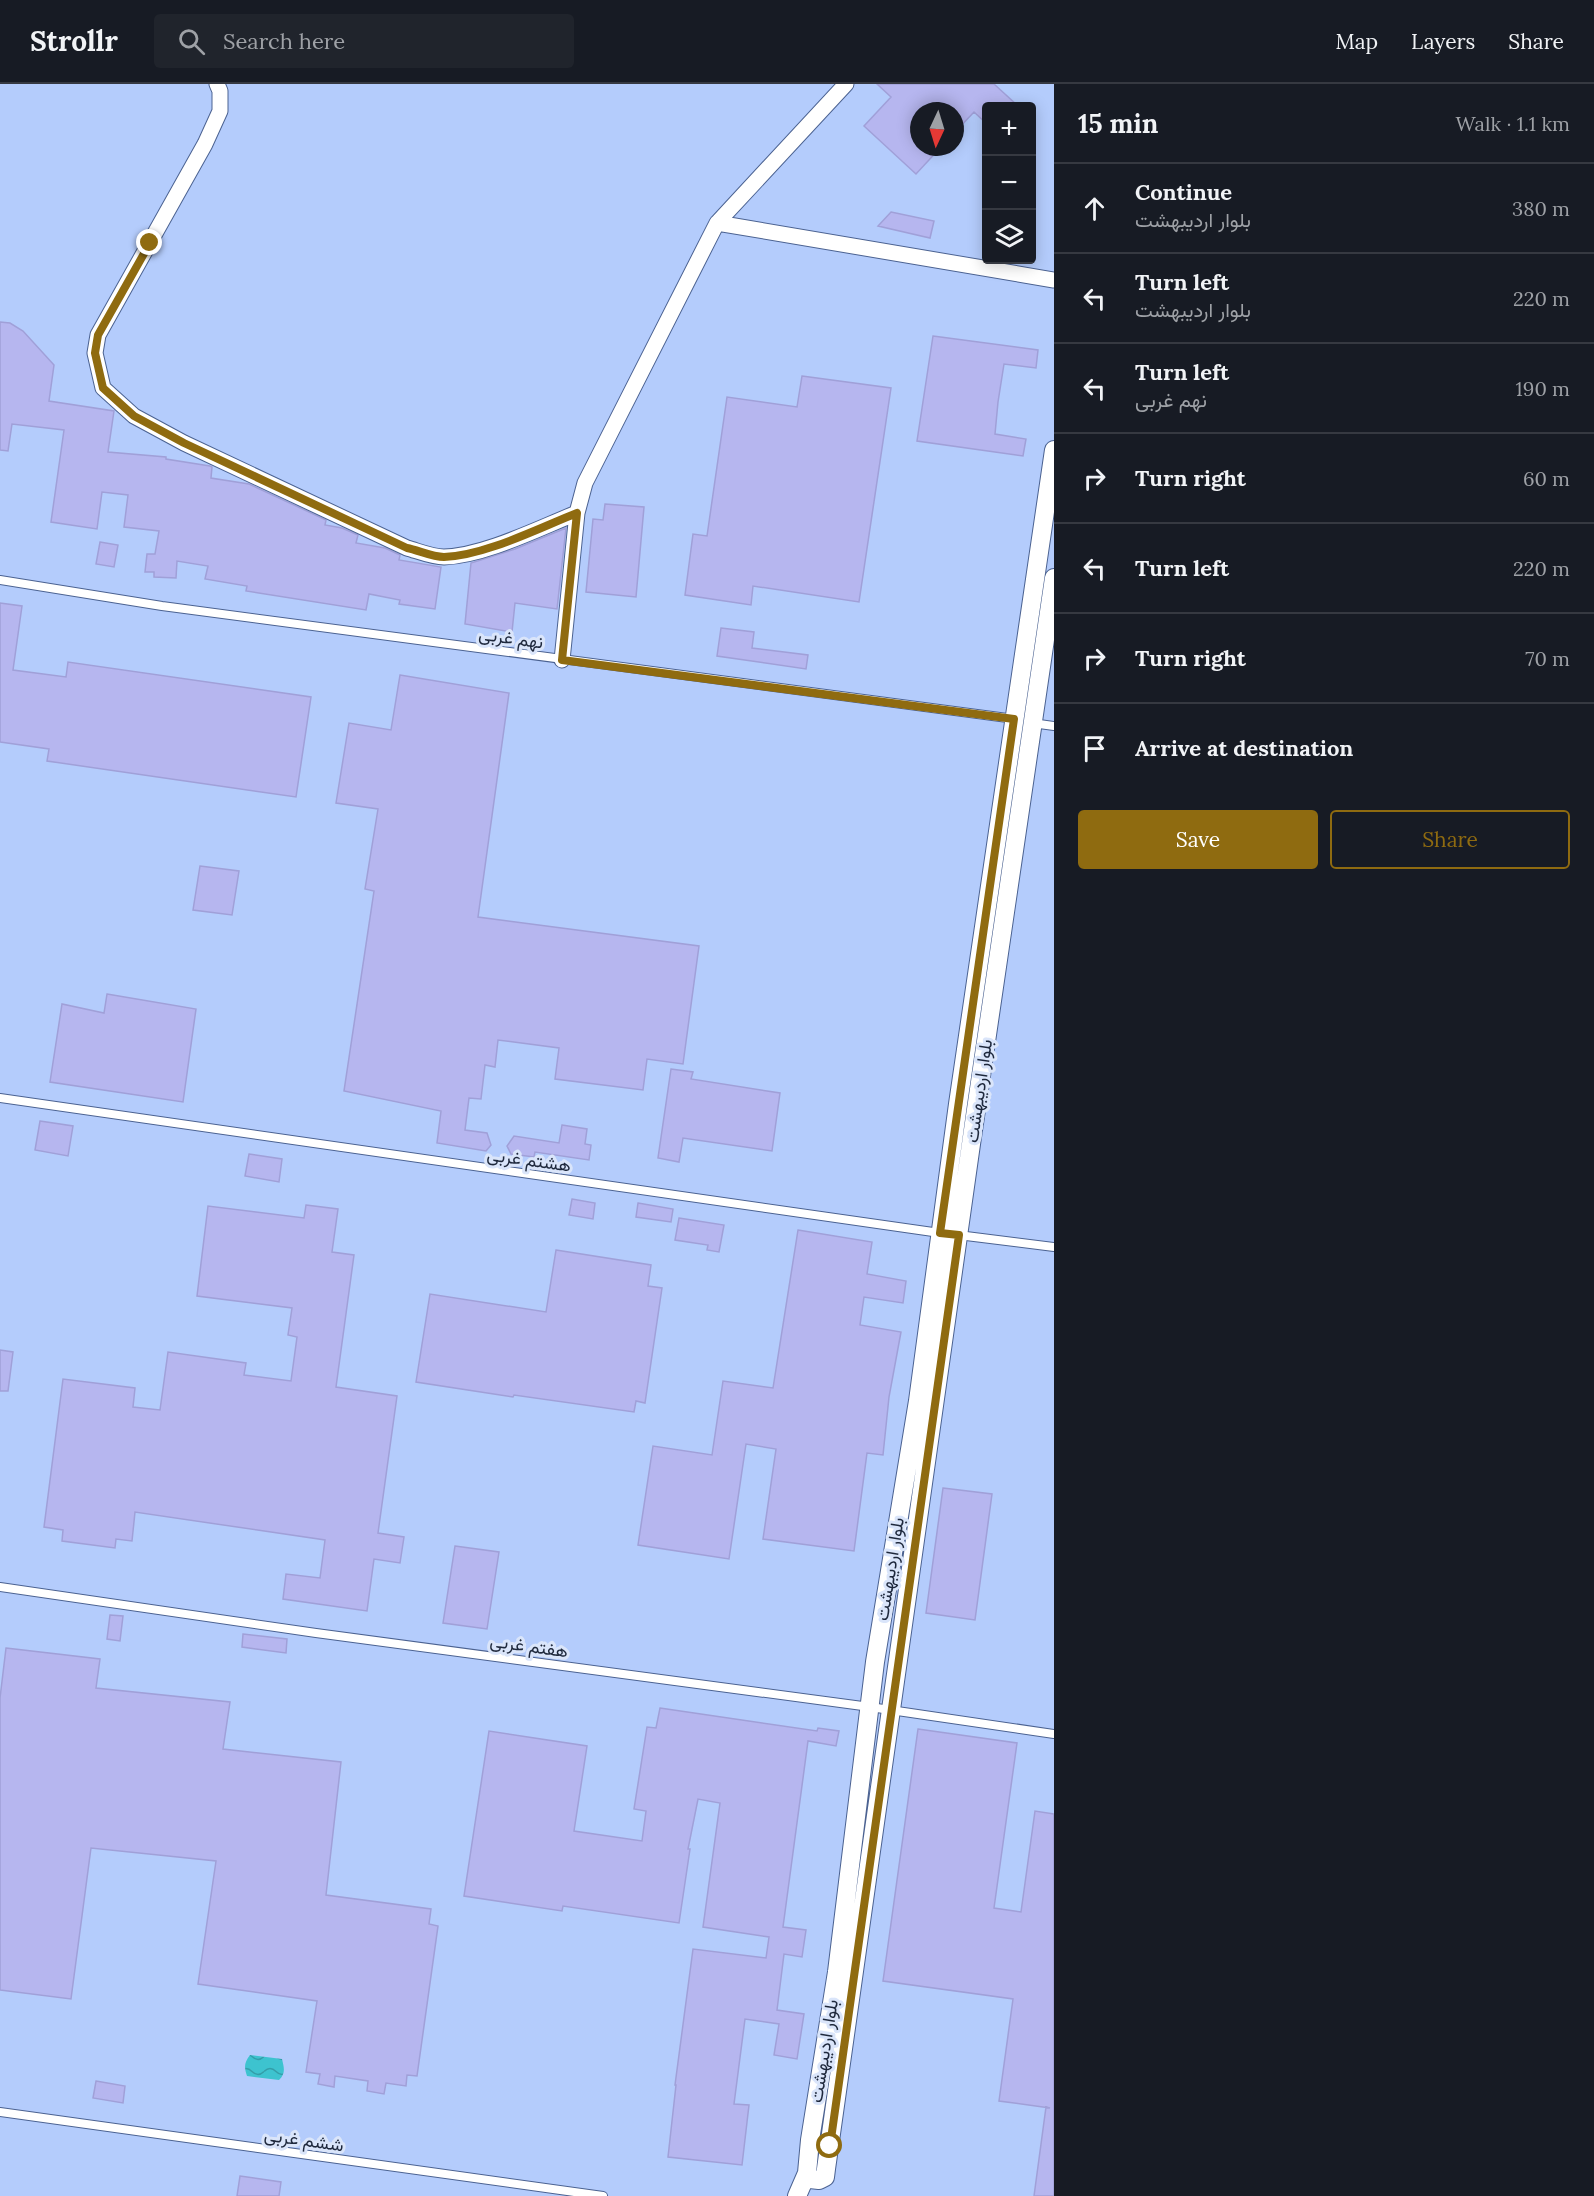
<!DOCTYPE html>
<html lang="en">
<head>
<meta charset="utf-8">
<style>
  body { margin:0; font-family:Lora,Vazirmatn,serif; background:#20242c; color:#f1f3f6 }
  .controls { position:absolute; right:18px; top:18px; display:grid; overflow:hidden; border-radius:6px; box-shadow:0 3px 15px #0003 }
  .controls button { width:54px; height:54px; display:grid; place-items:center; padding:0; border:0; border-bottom:2px solid #363941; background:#171b24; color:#f1f3f6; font:30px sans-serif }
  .compass { position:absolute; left:910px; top:18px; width:54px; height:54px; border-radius:50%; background:#171b24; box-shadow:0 3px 15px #0003; rotate:184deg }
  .stop { position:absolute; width:18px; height:18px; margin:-14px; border:4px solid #8f6b10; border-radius:50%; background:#fff }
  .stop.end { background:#8f6b10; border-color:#fff; box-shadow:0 2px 6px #0008 }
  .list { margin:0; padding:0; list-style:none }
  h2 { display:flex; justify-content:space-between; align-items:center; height:78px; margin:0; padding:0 24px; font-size:26px }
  h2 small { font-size:20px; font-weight:400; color:#9ea1a6 }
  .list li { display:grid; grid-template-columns:39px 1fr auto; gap:18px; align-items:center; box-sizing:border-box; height:90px; padding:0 24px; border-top:2px solid #363941 }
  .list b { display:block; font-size:22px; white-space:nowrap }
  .list p { margin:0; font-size:20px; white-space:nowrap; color:#9ea1a6 }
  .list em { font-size:20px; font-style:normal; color:#9ea1a6 }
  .actions { display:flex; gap:12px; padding:18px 24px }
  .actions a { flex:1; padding:14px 0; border:2px solid #8f6b10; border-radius:6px; text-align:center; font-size:21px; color:#8f6b10 }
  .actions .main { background:#8f6b10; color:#fff }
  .icon { flex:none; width:33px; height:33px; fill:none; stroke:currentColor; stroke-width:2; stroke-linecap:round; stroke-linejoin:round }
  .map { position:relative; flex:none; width:1054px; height:2112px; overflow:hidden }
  header { display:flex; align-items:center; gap:36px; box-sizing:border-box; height:84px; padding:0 30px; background:#171b24; border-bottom:2px solid #363941 }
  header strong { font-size:28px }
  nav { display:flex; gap:33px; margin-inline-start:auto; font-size:21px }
  .search { width:420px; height:54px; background:#20242c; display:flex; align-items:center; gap:15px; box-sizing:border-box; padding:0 21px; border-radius:6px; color:#9ea1a6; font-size:22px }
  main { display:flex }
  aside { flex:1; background:#171b24 }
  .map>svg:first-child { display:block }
  .built { fill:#b4ccfc; fill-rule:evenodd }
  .water { fill:url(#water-waves) }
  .building { fill:#b6b6ef; stroke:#a0a0d8; stroke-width:1.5 }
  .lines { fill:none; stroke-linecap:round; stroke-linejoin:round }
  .service-casing { stroke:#4b6291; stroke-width:10 }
  .minor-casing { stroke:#4b6291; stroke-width:17 }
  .tertiary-casing { stroke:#4b6291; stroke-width:20 }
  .service { stroke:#fff; stroke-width:8 }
  .minor { stroke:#fff; stroke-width:15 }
  .tertiary { stroke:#fff; stroke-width:18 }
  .route { stroke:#8f6b10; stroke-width:8 }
  .labels { text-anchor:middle; stroke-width:6; stroke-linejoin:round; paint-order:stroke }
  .street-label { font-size:18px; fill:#1e283c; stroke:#dae5fa }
</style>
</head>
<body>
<header>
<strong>Strollr</strong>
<div class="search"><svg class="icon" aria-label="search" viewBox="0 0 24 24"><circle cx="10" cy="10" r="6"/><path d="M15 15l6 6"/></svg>Search here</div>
<nav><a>Map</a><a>Layers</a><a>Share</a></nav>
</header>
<main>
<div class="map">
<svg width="1054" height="2112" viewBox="0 0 1054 2112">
  <defs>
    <pattern id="water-waves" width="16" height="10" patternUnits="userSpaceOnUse" patternTransform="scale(1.5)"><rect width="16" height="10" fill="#3dc3cf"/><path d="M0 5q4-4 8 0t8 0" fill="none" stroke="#339ea9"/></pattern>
  </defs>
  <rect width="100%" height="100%" fill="#c7d8f8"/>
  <path class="built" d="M0,0H1054V2112H0ZM987,22H1032V176H987ZM919,27H955V63H919Z"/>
  <path class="water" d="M250,1971L282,1975C284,1984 286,1989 279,1996L247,1992C244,1983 244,1979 250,1971Z"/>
  <path class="building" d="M877,0H994L1018,22H987V40L974,28L955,48V27H919V63H941L916,90L864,42L891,13Z
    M891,128L934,137L930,154L878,142Z
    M0,238L10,239L23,247L54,281L49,317L114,327L108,368L166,373V375L210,382L212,383L211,394L249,400L326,436L325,441L342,444L358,451L356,459L385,464L400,471L399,476L441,483L435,525L399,520L400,516L369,510L366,526L246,507L247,502L205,495L208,482L177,477L176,494L154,493V488H145L147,470H155L159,447L124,443L128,411L102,408L97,445L51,438L64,346L12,340L8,367L0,366Z
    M933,252L1038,266L1036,284L1004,280L998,318L995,350L1026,355L1023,372L917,357Z
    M802,292L891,304L859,518L753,502L751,521L685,511L693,450L707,452L727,313L797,323Z
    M605,420L644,423L636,513L586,508L593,435L603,436Z
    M566,444L557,525L515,519L512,548L465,540L471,479L515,465Z
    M100,458L118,461L114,483L96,480Z
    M0,519L22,522L13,586L66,593L68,578L311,613L296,713L47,677L49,665L0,658Z
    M721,544L754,548L752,564L808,571L806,585L717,572Z
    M400,591L509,609L478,833L699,862L683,980L647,975L643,1006L555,995L559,964L498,956L495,983L485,981L481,1015L469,1014L465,1046L487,1049L491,1061L486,1067L437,1059L441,1027L344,1007L374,807L365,805L378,725L336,719L349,639L391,646Z
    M200,782L239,787L232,831L193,826Z
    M107,910L196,925L183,1018L50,998L62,920L104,929Z
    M671,985L693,988L691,995L780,1009L772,1067L683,1054L679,1078L658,1074Z
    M40,1037L73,1042L68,1072L35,1066Z
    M562,1041L587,1045L585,1060L591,1061L589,1076L535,1068L534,1073L511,1070L507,1062L514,1052L559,1059Z
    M249,1070L282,1075L279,1098L245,1092Z
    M572,1115L595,1119L593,1135L569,1131Z
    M638,1119L673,1125L671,1138L636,1133Z
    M306,1121L338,1125L332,1168L354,1171L336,1303L397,1312L378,1449L404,1453L400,1479L374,1475L367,1527L283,1515L286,1490L320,1494L325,1456L135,1428L132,1457L116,1455L115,1464L62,1457L63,1446L44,1443L63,1295L135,1304L133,1323L160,1326L168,1268L246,1279L244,1291L291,1297L297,1253L288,1251L292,1224L197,1212L208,1122L304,1134Z
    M679,1134L724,1141L719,1168L707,1166L708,1161L675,1156Z
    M798,1146L872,1158L867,1190L906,1197L903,1219L864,1213L860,1241L901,1248L889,1313L883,1371L867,1369L854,1467L763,1455L776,1365L746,1360L729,1475L638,1461L653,1362L712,1371L723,1297L773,1304Z
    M556,1166L651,1181L648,1202L662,1204L645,1319L636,1317L634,1328L514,1311L513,1313L416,1298L430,1210L546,1228Z
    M0,1266L13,1268L8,1307H0Z
    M943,1404L992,1410L975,1536L926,1529Z
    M455,1462L499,1468L487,1545L443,1539Z
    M110,1531L123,1532L120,1557L107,1555Z
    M243,1550L287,1555L286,1569L242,1563Z
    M6,1564L100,1575L96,1604L230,1618L223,1665L341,1678L326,1811L431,1825L429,1840L438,1842L417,1992L407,1991L406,2002L386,1999L384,2010L367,2007L368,1997L335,1992L334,2003L318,2000L320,1990L306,1988L317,1917L198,1900L216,1777L91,1764L71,1915L0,1906V1614Z
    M660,1624L817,1647L818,1644L839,1647L836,1662L808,1657L783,1843L806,1846L802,1873L784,1870L777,1926L804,1930L797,1975L774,1971L779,1940L745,1935L734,2020L749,2021L742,2081L668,2073L676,2001H675L693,1865L766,1874L769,1853L703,1843L720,1719L698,1715L688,1765H690L679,1839L563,1822L562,1827L464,1812L489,1647L587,1662L574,1747L642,1757L646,1727L634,1725L647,1643L656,1644Z
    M918,1645L1017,1659L994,1824L1021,1828L1035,1727L1054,1730V2112H1034L1046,2023L1050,2024L999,2017L1013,1915L883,1897Z
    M96,1997L125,2002L123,2019L93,2014Z
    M240,2092L281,2098L279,2112H237Z"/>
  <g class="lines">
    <g class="service-casing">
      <path id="service" d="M0,496L162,522L1015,635
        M1032,639L1054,642
        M0,1014L940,1149
        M958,1151L1054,1163
        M0,1503L316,1549L870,1623L1054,1650
        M0,2028L603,2112"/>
    </g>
    <g class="minor-casing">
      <path id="minor" d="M217,0L220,7V27L205,60L98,251L95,269L103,304L134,332L184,359L407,464C418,467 432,473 444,473C484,472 539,444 577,429
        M717,139L846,0
        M562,576L577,429L585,399L717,139L1054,196"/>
    </g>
    <g class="tertiary-casing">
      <path id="tertiary" d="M1054,366L958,1020L918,1317L875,1578L837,1888L810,2056L807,2089L810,2095L819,2096L825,2093L826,2085L972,1053L1054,494
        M797,2112L807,2089"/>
    </g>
    <use href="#service" class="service"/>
    <use href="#minor" class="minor"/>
    <use href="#tertiary" class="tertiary"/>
  </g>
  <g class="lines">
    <path class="route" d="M150,159L98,251L95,269L103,304L134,332L184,359L407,464C418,466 432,473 444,473C484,472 539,444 577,429L562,576L1014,635L940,1149L959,1151L830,2062"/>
  </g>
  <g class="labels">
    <g class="street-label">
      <text transform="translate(511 554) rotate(8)" y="6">نهم غربی</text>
      <text transform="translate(979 1007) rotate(-82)" y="6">بلوار اردیبهشت</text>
      <text transform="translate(529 1076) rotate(8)" y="6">هشتم غربی</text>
      <text transform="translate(890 1485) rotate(-81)" y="6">بلوار اردیبهشت</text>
      <text transform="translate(529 1562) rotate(8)" y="6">هفتم غربی</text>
      <text transform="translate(824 1967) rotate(-81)" y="6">بلوار اردیبهشت</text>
      <text transform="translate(304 2056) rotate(8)" y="6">ششم غربی</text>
    </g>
  </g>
</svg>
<div class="controls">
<button>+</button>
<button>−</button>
<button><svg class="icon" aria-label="layers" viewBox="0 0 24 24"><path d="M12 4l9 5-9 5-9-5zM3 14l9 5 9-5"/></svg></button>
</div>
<svg class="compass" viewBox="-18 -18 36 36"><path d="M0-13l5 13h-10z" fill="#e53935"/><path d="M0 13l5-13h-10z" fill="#9ea1a6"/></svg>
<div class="stop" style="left:830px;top:2062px"></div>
<div class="stop end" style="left:150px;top:159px"></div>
</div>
<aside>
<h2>15 min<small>Walk · 1.1 km</small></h2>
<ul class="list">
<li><svg class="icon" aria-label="ahead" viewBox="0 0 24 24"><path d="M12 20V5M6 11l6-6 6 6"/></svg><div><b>Continue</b><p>بلوار اردیبهشت</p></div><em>380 m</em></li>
<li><svg class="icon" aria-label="left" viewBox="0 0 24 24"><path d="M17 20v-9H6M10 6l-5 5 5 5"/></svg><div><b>Turn left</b><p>بلوار اردیبهشت</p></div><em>220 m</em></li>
<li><svg class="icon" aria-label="left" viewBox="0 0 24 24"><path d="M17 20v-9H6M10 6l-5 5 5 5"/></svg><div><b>Turn left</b><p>نهم غربی</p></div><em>190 m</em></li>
<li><svg class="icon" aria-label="right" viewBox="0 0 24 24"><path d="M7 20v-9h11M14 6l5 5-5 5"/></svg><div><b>Turn right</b></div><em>60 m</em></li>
<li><svg class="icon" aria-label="left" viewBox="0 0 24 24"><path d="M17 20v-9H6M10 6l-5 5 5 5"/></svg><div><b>Turn left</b></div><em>220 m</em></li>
<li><svg class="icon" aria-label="right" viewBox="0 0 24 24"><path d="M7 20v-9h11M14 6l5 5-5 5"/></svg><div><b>Turn right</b></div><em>70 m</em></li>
<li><svg class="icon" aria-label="arrive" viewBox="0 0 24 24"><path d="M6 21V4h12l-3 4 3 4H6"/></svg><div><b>Arrive at destination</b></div></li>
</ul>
<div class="actions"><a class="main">Save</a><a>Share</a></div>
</aside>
</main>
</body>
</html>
